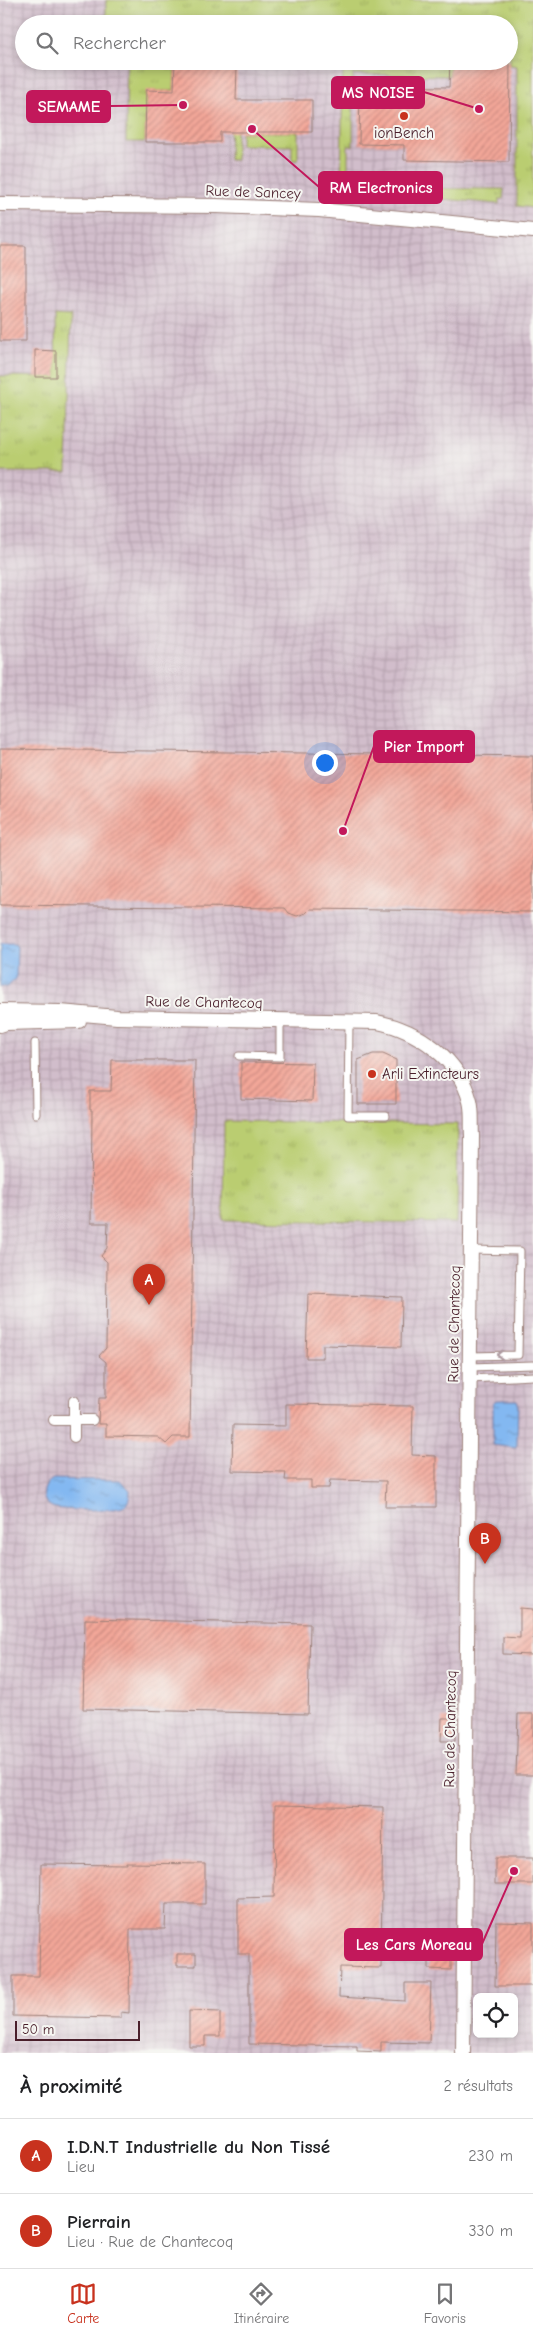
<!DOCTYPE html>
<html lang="fr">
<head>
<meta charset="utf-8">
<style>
  body { margin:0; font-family:"Comic Neue",sans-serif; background:#f6f6f6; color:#202124 }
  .controls { position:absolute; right:15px; bottom:15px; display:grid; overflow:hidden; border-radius:8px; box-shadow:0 2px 8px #0003 }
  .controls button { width:45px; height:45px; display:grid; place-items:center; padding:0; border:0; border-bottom:1px solid #e0e0e0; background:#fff; color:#202124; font:25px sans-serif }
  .scale { position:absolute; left:15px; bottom:12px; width:125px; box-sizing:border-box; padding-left:5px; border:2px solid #4a1f2b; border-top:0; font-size:14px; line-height:18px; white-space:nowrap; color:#4a1f2b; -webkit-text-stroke:4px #f6f6f2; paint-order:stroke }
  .you { position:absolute; left:324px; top:762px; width:18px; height:18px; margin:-12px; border:4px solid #fff; border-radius:50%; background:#1a73e8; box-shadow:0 0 0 8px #1a73e833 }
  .badge { display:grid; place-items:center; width:32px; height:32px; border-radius:50%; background:#c8321e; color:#fff; font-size:16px; font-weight:700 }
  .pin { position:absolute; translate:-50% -41px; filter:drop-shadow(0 1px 2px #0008) }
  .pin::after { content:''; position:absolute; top:26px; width:18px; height:15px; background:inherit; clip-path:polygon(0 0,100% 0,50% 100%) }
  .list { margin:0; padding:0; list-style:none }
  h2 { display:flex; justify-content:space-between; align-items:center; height:65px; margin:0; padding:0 20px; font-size:21px }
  h2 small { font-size:16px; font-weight:400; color:#757577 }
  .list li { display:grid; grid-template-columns:32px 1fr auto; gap:15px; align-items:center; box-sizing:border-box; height:75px; padding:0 20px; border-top:1px solid #e0e0e0 }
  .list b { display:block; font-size:19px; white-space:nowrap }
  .list p { margin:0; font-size:16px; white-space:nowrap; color:#757577 }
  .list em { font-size:16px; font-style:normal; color:#757577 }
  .icon { flex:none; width:28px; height:28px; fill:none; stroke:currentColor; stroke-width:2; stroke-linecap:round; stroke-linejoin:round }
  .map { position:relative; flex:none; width:533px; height:2053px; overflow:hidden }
  .search { position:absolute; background:#fff; box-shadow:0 2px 8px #0003; left:15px; right:15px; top:15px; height:55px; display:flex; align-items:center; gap:12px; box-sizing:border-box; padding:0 18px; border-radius:28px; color:#757577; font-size:19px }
  .sheet { height:215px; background:#fff }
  nav { display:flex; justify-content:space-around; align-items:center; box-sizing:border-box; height:70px; border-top:1px solid #e0e0e0; background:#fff; font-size:14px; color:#757577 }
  nav a { display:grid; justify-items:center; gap:2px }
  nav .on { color:#c8321e }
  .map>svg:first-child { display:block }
  .industrial { fill:url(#industrial-grid); fill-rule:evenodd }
  .grass { fill:url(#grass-tufts); stroke:#82764e }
  .water { fill:url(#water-ripples); stroke:#666c8e }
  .building { fill:url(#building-hatch) }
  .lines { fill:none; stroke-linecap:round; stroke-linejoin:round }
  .service-casing { stroke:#9d817a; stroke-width:9 }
  .pedestrian-casing { stroke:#9d817a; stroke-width:12 }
  .minor-casing { stroke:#9d817a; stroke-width:16 }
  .service { stroke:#fff; stroke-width:7 }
  .pedestrian { stroke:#fff; stroke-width:10 }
  .minor { stroke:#fff; stroke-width:14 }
  .oneway { stroke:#ae9aa0 }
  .poi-dot { fill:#c8321e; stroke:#f6f6f2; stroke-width:2 }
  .labels { text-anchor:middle; stroke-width:4; stroke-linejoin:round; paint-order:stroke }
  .poi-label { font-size:15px; fill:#4a1f2b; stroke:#f6f6f2 }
  .street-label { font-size:15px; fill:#4a1f2b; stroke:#f6f6f2 }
  .leader { fill:none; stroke:#c2185b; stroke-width:2 }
  .callout-dot { fill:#c2185b; stroke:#f6f6f2; stroke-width:2 }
  .callout { fill:#c2185b; stroke:#c2185b; stroke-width:2 }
  .callout-label { font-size:16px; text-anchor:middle; font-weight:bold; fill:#fff }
</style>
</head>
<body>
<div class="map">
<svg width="533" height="2053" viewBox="0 0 533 2053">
  <defs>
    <pattern id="industrial-grid" width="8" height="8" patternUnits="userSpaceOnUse" patternTransform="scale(1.25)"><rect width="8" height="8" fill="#d1bdcb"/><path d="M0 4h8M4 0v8" fill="none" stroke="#b5a2ae"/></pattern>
    <pattern id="grass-tufts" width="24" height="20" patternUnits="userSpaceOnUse" patternTransform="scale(1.25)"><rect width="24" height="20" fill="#bacd71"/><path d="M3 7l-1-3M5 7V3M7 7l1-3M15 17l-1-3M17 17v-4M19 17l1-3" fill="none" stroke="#a1b062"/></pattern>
    <pattern id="water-ripples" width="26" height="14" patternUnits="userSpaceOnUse" patternTransform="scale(1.25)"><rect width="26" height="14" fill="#83b8f1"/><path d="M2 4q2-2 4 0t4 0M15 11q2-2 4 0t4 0" fill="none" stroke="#6d95c3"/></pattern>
    <pattern id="building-hatch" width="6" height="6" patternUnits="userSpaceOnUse" patternTransform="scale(1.25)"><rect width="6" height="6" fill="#f3a799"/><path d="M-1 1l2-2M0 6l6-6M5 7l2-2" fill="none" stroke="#c7877d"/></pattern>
  </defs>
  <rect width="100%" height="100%" fill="#f6f6f2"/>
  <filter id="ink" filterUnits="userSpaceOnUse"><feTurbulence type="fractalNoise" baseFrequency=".02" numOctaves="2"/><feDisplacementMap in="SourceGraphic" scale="10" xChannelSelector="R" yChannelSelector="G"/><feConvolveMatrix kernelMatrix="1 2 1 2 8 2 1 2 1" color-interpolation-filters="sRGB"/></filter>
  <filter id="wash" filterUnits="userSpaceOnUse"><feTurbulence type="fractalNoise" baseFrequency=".0096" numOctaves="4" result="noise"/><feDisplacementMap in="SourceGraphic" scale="20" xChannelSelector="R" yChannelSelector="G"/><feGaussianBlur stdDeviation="1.12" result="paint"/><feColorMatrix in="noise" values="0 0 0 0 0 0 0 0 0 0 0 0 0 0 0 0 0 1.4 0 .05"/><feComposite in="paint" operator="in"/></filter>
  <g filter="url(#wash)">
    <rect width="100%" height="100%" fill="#f0e3c8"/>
    <path class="industrial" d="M0,0H533V2053H0ZM24,24H509V61H24ZM477,1997H514V2034H477Z"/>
    <path class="grass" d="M106,0H533V208L517,206V66L510,65L509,24H106Z
      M127,61H175L174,91H146L145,142H126Z
      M220,61H246V65H231L230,96H236V160H229L230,120H220Z
      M323,61H450L449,76L353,74V146H348V185L363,186L365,192L341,190L343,65H323Z
      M241,132H298V160H292V146L241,145Z
      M385,188L504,189L503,199H499V204L384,194Z
      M55,315L71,316L67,472H0V376L56,377Z
      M224,1121L458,1124L457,1223L223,1220Z"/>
    <path class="water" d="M0,944H15L17,947L16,979L7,987H0Z
      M497,1400H517L518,1402L517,1445L515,1448L493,1445V1402Z
      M53,1479L120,1480L130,1490C130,1497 129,1503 123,1507C115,1511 60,1511 52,1507C39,1501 42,1485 53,1479Z"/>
    <g id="blocks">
      <path class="building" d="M175,61H220V65L237,66L236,100H312V132H220V142H145L146,90L174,91Z
        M450,61H510L509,162L404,160V145L359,144L360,86L449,87Z
        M0,246H26V341H0Z
        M35,350L56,351V377H35Z
        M0,749L533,756V912L310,909L306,913L297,916L289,913L285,908L0,905Z
        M373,1054H383L396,1060V1104H358V1060Z
        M112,1060H195L190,1437H173L166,1444L158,1437L106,1436V1424H98L99,1398H106V1362L99,1356L106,1348L107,1262L101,1256L107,1248L108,1223H91L92,1110H90V1091H111Z
        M241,1062L313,1063L312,1101L241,1099Z
        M308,1294L402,1297L401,1347L323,1345V1358H306Z
        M286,1404L413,1406L412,1455L436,1456V1507H385L386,1481L330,1480L329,1488H311V1480H285L286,1472L232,1471L233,1425L286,1426Z
        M520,1608L533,1609V1655L503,1654V1637L520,1638Z
        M85,1619L310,1624L308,1714L83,1709Z
        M518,1714H533V1775H516Z
        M442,1718H455V1741H441Z
        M275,1805L383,1807L381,1968L340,1967L339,1997L405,2001V1983H431L429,2043L381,2042V2052L357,2051V2046L249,2044V1954H238V1898L274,1897Z
        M495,1858H533V1884H495Z
        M127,1863L205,1864V1904H166L165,1929H130L129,2013L121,2012V2018L13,2016V1976H39L41,1864L127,1865Z
        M496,1922L533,1923V1986H495Z
        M177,1954H196V1966H177Z
        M429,1956H451V1970L429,1969Z
        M189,2011L220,2012V2036H205V2046H189Z"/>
    </g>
  </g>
  <g filter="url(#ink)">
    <use href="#blocks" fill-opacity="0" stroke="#9d817a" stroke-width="1"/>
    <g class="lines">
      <g class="service-casing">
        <path id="service" d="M349,1021L348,1116H386
          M35,1043L36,1114
          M239,1056L280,1057V1020
          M470,1356L518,1355L520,1251L471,1250
          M470,1367L533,1365
          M469,1379L533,1376"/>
      </g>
      <g class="pedestrian-casing">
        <path id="pedestrian" d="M54,1420H92
          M74,1437V1401"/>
      </g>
      <g class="minor-casing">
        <path id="minor" d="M0,204L216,206L319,210L533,231
          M0,1011L60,1012L117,1017L377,1022C418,1030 459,1059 470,1101C473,1112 471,1125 472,1136L463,2053
          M0,1025L6,1023L79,1021"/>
      </g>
      <use href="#service" class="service"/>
      <use href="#pedestrian" class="pedestrian"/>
      <use href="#minor" class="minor"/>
    </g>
    <defs><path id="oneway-chevron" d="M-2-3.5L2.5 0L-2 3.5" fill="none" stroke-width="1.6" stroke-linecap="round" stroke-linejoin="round" transform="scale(1.25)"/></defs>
    <use class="oneway" href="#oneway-chevron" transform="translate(500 1355) rotate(179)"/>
  </g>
  <g class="poi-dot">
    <circle cx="404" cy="116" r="5"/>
    <circle cx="372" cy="1074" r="5"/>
  </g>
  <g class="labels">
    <g class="poi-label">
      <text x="404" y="138">ionBench</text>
      <text x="382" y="1079" text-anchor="start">Arli Extincteurs</text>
    </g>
    <g class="street-label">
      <text transform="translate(253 192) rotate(2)" y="5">Rue de Sancey</text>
      <text transform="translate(204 1002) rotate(1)" y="5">Rue de Chantecoq</text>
      <text transform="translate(454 1324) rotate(-89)" y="5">Rue de Chantecoq</text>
      <text transform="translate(450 1729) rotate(-89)" y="5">Rue de Chantecoq</text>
    </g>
  </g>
  <path class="leader" d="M479 109L424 92M183 105L110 106M252 129L319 187M343 831L374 746M514 1871L482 1944"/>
  <g class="callout-dot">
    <circle cx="479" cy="109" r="5"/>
    <circle cx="183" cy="105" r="5"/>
    <circle cx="252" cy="129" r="5"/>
    <circle cx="343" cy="831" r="5"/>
    <circle cx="514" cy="1871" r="5"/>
  </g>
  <g class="callout">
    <rect x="332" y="77" width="92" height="31" rx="5"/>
    <rect x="27" y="91" width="83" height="31" rx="5"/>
    <rect x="319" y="172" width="123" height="31" rx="5"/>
    <rect x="374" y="731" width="100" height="31" rx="5"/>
    <rect x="345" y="1929" width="137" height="31" rx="5"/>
  </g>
  <g class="callout-label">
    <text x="378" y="98">MS NOISE</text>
    <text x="69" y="112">SEMAME</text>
    <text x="381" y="193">RM Electronics</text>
    <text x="424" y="752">Pier Import</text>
    <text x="414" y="1950">Les Cars Moreau</text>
  </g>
</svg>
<div class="controls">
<button><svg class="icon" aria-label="locate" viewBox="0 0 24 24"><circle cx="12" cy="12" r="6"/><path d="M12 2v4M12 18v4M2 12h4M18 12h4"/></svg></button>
</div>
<div class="scale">50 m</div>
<div class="you"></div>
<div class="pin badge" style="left:149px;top:1305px">A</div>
<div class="pin badge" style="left:485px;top:1564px">B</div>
<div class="search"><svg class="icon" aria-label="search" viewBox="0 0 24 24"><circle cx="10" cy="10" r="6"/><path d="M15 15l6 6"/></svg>Rechercher</div>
</div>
<section class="sheet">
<h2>À proximité<small>2 résultats</small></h2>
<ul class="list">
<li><span class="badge">A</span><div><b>I.D.N.T Industrielle du Non Tissé</b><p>Lieu</p></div><em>230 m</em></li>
<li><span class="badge">B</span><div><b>Pierrain</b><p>Lieu · Rue de Chantecoq</p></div><em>330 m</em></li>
</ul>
</section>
<nav>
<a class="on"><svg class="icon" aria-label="map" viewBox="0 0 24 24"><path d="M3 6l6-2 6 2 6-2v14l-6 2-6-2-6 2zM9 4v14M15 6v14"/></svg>Carte</a>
<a><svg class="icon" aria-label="directions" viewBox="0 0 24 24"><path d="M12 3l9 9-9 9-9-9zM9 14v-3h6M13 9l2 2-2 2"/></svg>Itinéraire</a>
<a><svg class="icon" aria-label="saved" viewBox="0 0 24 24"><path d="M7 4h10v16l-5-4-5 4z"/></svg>Favoris</a>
</nav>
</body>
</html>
